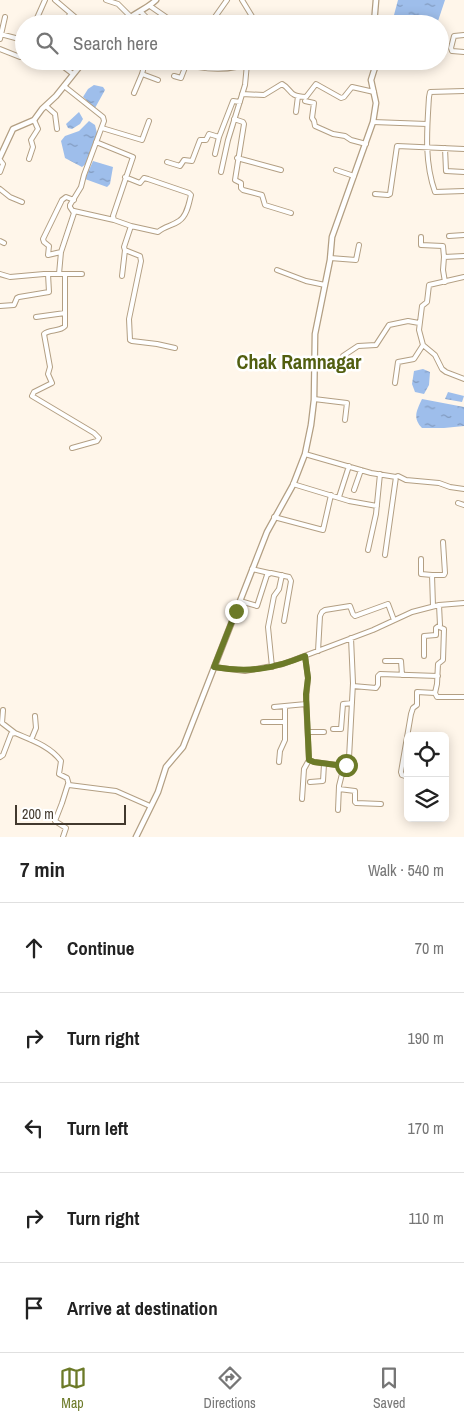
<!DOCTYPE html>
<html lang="en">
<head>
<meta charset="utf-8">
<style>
  body { margin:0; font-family:"Archivo Narrow",sans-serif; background:#f6f6f6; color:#222 }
  .controls { position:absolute; right:15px; bottom:15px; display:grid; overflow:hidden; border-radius:8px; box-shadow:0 2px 12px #0003 }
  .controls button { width:45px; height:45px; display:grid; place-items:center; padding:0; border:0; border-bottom:1px solid #e0e0e0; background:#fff; color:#222; font:25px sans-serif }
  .scale { position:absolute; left:15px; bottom:12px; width:111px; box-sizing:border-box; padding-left:5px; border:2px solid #42392e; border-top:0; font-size:14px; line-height:18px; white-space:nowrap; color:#42392e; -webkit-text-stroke:4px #fff; paint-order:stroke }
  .stop { position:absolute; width:15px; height:15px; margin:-11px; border:4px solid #6c7a28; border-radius:50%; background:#fff }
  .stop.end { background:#6c7a28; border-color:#fff; box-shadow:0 1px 5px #0008 }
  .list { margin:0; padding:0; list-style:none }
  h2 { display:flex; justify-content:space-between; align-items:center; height:65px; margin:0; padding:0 20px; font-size:21px }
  h2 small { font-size:16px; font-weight:400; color:#767676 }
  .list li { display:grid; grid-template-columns:32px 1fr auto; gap:15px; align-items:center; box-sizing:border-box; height:90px; padding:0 20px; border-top:1px solid #e0e0e0 }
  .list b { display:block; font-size:19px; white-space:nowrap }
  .list em { font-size:16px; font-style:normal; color:#767676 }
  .icon { flex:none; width:28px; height:28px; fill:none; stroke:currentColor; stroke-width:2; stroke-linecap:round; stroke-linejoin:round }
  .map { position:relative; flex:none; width:464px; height:837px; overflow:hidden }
  .search { position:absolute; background:#fff; box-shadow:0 2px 12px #0003; left:15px; right:15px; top:15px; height:55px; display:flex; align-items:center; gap:12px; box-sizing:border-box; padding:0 18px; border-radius:28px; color:#767676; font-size:19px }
  .sheet { height:515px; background:#fff }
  nav { display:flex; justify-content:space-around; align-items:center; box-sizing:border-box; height:70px; border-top:1px solid #e0e0e0; background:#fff; font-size:14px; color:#767676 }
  nav a { display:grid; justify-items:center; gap:2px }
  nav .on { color:#6c7a28 }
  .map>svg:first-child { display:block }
  .water { fill:url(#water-ripples) }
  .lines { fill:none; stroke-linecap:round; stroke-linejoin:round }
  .minor-casing { stroke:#b39f83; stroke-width:6 }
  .tertiary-casing { stroke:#b39f83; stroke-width:7 }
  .minor { stroke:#fff; stroke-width:4 }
  .tertiary { stroke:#fff; stroke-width:4.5 }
  .route { stroke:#6c7a28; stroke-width:6 }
  .labels { text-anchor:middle; stroke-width:5; stroke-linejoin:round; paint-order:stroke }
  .district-label { font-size:20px; font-weight:bold; fill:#525f10; stroke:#fff }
</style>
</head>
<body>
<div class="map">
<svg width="464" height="837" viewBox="0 0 464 837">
  <defs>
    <pattern id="water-ripples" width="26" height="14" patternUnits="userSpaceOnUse" patternTransform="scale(1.25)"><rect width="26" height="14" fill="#9ebeeb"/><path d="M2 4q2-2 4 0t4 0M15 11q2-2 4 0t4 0" fill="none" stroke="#829bbf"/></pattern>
  </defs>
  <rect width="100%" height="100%" fill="#fff6ea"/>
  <path class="water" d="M398,0H445L437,24L394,15Z
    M94,85L103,87L105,90L95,108L83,97L88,89Z
    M79,112L83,119L80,124L72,129L68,128L66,124Z
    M89,121L95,125L98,137L87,163L82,167L65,158L61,141L65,136L79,131Z
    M93,161L113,167L110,184L107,187L85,179Z
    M423,369L430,372L429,385L424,394L415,392L412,384L414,371Z
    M448,392L464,396L462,402L445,399Z
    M422,399L464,407V426L444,428H422C412,418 417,410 422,399Z"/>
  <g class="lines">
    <g class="minor-casing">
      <path id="minor" d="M55,0L75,17L86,24
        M106,0L118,4L130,16
        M242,0L253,18V24
        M150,6L176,24
        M141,12L153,24
        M37,18L45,0
        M65,24L70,14
        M210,24L227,0
        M0,34L23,40
        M464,35L454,36L451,48L452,51L464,52
        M0,39L5,17
        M0,49L20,57
        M56,61L73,74
        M174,61C199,69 228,74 252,61
        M142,74L158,80
        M174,76L181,78L186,65
        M464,91L430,92L429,97C427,129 424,161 435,192L464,191
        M134,93L142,74L145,63L142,61
        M242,94L264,95L282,84C293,90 287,96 306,97L316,84L341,98L344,97L352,87L374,92
        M305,101L314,103L312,118L314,121L315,126L333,134L345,136L351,140L366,144
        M46,106L55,114L57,129
        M296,112L298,96
        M234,119L243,122L244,124L235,180L241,183V188L243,190L262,195L265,205L291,213
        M373,122L427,124
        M102,128L142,140L149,121
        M96,142L133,157L113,216L114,220L131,226L124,247L125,250L140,256L141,261L129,319L130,340L132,341L157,344L175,348
        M445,148L446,171L464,172
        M215,154L219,137L233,101L240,102
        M237,158L281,170
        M29,159L33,147L31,140L38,129L34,120
        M0,160L3,164L0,172
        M167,162L180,166L184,160L192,161L200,140H206L209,134L219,137
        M336,170L354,176
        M221,172L228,140L245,85L247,64
        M125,177L140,183L144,178L148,179L189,193L191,195C189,203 187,216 179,221C172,226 165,226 158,232L131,226
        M0,189L10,197L22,202
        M375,194L388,195L390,194L397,146L464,149
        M74,211L114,220
        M449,236L464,235
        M421,237V245L443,246L444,257L464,256
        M0,241L4,243
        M61,252L48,255L49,246L44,242L43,239L62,200L66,197L74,200
        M444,257L443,270L445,282
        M330,258L356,260L359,245
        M277,270L306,281L325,285
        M0,274L10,277L44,274H82
        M59,274L61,252L74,213L70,207V205L81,187L84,175L104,121L103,117L64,86
        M65,274V326C60,332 49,329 44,334L50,367L48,374L52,383L34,392L32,396L94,433L99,438L97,441L72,448
        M122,276L125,250
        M464,277L429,285L427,302L422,306L419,330L423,345L435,355L442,369L446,372L464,379
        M0,306L14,305L17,298L19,297L49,292L48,274
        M36,317L65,313
        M315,362L336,368L339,366L343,356L358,346L376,345L389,325L408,321L419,323
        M395,383L398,362L414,359L423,345
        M314,399L347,403L345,420
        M305,454L371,473L396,477L385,555
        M396,477L398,476L406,480L439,483L450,487L464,489
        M293,484L349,501L377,506
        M354,490L361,470
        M339,497L349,466
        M458,503L464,505
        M274,517L323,530L331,495
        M368,550L376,514L380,474
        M421,559V574L432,575
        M252,569L269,573
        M240,601L257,606L267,575L271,573L289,577L291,581L284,621
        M433,606L432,575H444L445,573L443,542
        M318,651L320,616L322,612L325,610L350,606L353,614L355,616L388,604L394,620
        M305,656L308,678L306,700L309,760L314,762L344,766L339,786L338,810
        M424,656V636L436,635V628L440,625L439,605
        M385,661H401L402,675
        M214,667L245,671L283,664L373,630L412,612L439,605L464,603
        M272,667L268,627L274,596L279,589L282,575
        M353,686L376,688L378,685V676L380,674L438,676
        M435,693L437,697H464
        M274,707L306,704
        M3,710L2,723L15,733
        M263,722H285
        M333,729H341L343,704L352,703
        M309,732H324
        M31,740L36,728L35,716
        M0,757L3,755L11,734L15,733C31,740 50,746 61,761L59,774L67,778L69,785L116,791L150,806
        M279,762L280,751L285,740V706
        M344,766L347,764L349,758L353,683L351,638
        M408,777L402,775L401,772L411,714L413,708L417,705V692L435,693L437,684L438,664L443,660L444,629L439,627
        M310,782L323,781L324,764
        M339,789L355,791V802L356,803L381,804
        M302,799L304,769L309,760
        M63,837L66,828L55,821L62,803L68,784"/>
    </g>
    <g class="tertiary-casing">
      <path id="tertiary" d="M123,24C132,13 146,10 156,0
        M374,24L376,0
        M0,157L13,129L34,120L42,109L56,96L84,61
        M136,837L158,792L166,767L183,747L267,532L293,485L305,454L311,425L314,400L315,334L330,260L332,237L373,122L376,103L371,80L377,61"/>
    </g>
    <use href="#minor" class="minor"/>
    <use href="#tertiary" class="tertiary"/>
  </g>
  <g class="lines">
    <path class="route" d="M236,611L214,667C249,673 273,669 305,656L308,678L306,694L309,760L314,762L344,766L346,765"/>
  </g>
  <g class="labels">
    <g class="district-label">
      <text x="299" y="369">Chak Ramnagar</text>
    </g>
  </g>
</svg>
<div class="controls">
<button><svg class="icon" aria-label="locate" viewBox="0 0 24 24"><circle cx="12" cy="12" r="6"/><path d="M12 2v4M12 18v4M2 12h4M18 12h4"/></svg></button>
<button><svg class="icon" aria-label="layers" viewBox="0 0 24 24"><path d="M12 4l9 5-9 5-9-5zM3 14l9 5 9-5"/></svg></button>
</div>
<div class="scale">200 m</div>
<div class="stop" style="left:346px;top:765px"></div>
<div class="stop end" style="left:236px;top:611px"></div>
<div class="search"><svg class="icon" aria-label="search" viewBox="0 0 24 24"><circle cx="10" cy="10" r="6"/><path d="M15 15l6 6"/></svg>Search here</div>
</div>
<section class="sheet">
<h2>7 min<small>Walk · 540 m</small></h2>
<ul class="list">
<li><svg class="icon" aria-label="ahead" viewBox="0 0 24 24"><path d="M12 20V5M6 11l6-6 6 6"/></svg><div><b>Continue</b></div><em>70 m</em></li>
<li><svg class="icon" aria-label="right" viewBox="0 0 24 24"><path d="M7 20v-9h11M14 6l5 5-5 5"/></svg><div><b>Turn right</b></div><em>190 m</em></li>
<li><svg class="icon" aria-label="left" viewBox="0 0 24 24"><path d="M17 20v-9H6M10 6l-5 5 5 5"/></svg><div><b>Turn left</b></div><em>170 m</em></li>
<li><svg class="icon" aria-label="right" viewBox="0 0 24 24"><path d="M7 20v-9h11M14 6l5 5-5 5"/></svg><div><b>Turn right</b></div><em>110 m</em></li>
<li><svg class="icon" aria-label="arrive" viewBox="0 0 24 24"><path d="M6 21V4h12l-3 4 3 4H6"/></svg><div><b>Arrive at destination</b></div></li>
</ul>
</section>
<nav>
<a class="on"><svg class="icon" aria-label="map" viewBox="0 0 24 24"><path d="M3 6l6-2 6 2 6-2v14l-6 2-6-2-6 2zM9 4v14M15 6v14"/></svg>Map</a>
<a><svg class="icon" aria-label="directions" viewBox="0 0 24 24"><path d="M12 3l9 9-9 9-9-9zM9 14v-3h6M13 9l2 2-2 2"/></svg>Directions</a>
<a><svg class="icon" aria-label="saved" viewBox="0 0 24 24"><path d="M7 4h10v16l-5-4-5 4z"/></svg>Saved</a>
</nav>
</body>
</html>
